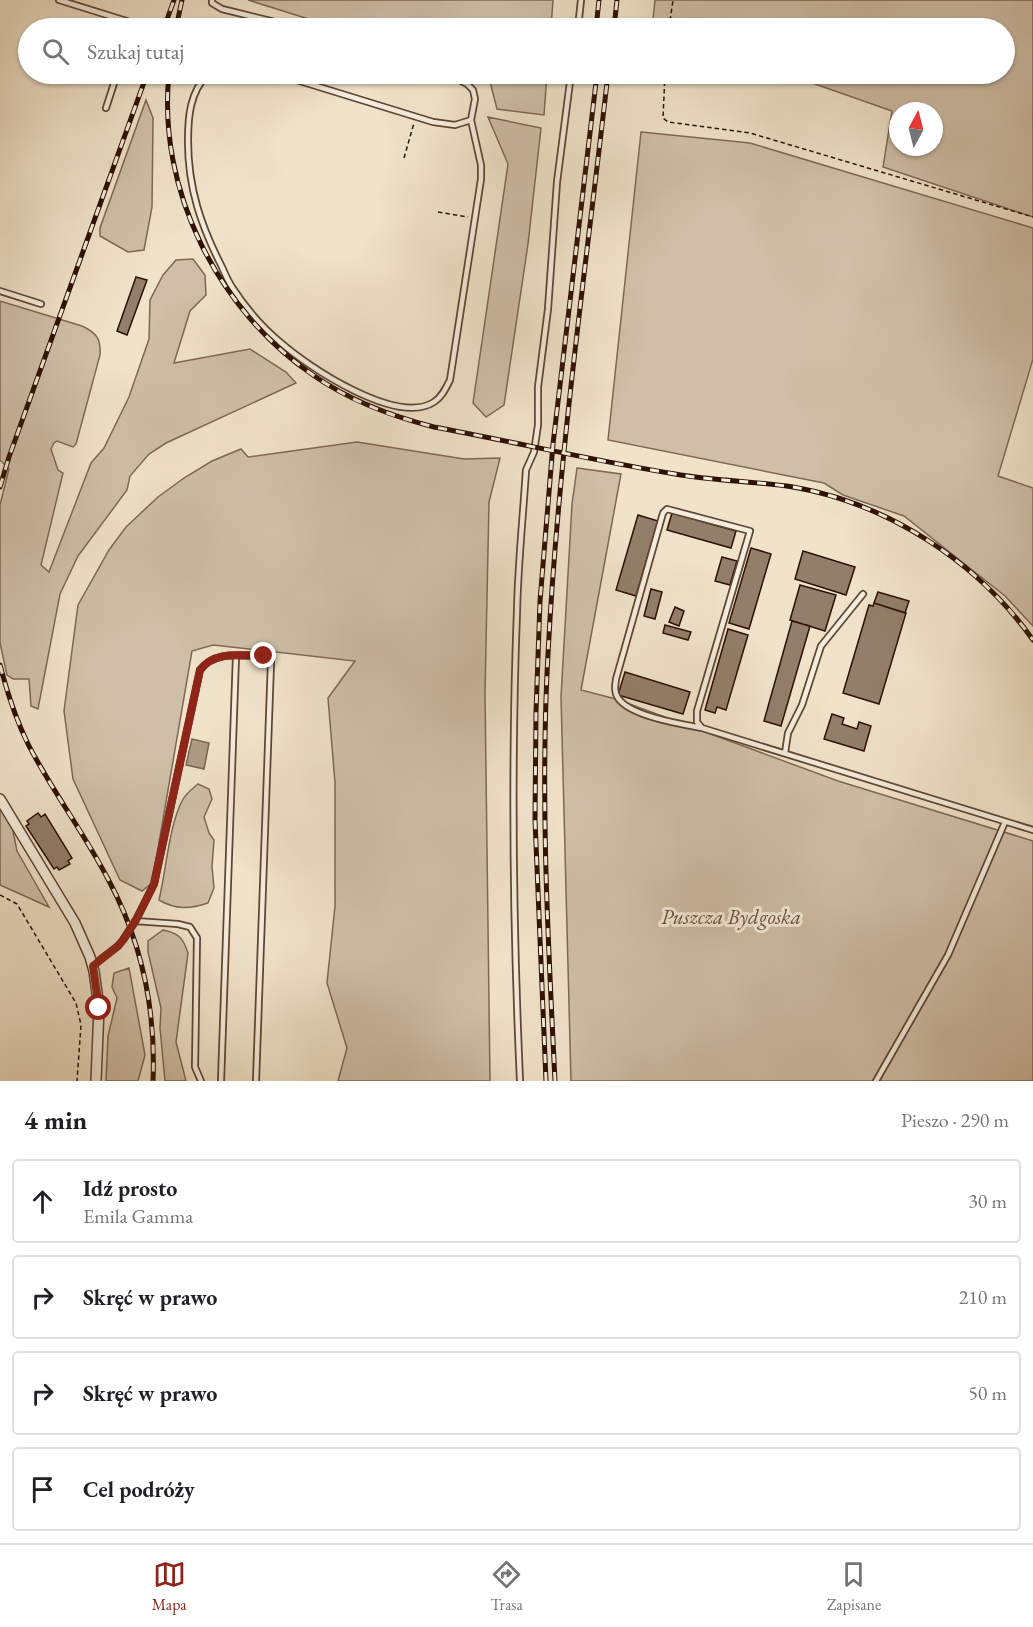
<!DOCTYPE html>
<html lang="pl">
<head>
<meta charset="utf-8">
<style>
  body { margin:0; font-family:"EB Garamond",serif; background:#f6f6f6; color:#202124 }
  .compass { position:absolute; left:889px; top:102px; width:54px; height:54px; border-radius:50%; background:#fff; box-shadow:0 2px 4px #0004; rotate:7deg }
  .stop { position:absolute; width:18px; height:18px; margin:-14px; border:4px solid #8f2418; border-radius:50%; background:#fff }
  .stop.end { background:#8f2418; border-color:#fff; box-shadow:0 2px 6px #0008 }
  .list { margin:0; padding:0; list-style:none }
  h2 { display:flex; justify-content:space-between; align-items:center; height:78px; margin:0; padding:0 24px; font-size:26px }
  h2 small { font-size:20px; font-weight:400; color:#757577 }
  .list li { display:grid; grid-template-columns:39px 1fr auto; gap:18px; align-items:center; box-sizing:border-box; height:84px; margin:0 12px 12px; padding:0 12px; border:2px solid #e0e0e0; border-radius:6px }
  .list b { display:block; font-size:22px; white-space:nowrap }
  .list p { margin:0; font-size:20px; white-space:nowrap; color:#757577 }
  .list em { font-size:20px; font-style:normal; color:#757577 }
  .icon { flex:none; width:33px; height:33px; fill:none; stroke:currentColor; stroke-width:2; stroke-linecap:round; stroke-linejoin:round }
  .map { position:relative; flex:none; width:1033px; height:1081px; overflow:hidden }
  .search { position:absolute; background:#fff; box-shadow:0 2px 4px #0004; left:18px; right:18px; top:18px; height:66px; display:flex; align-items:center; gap:15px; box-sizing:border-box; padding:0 21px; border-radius:33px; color:#757577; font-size:22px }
  .sheet { height:462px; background:#fff }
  nav { display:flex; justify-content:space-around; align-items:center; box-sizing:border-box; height:84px; border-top:2px solid #e0e0e0; background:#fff; font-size:16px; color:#757577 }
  nav a { display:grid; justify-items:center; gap:3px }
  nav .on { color:#8f2418 }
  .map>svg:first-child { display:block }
  .green { fill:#cfbfa8; stroke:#7e6855; stroke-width:1.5; fill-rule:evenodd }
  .water { fill:#ae9c86; stroke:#7a6451; stroke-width:1.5 }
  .building { fill:#927e6a; stroke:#2d1102; stroke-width:1.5 }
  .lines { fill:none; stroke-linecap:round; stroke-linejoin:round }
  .service-casing { stroke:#5e4634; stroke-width:8 }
  .minor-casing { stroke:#5e4634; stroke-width:12 }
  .path { stroke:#2d1102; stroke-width:1.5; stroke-dasharray:4.5 3; stroke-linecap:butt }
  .service { stroke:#f5eddd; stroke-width:4.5 }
  .minor { stroke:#f5eddd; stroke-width:9 }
  .rail-casing { stroke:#2d1102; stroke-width:5 }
  .rail { stroke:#f5eddd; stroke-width:3; stroke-dasharray:9; stroke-linecap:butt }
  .route { stroke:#8f2418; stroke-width:8 }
  .labels { text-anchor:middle; stroke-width:6; stroke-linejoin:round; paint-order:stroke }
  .park-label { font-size:21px; font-style:italic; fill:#664e3c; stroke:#f5eddd }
</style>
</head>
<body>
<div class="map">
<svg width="1033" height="1081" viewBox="0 0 1033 1081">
  <rect width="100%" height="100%" fill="#f0e3ca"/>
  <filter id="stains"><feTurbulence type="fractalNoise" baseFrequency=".00333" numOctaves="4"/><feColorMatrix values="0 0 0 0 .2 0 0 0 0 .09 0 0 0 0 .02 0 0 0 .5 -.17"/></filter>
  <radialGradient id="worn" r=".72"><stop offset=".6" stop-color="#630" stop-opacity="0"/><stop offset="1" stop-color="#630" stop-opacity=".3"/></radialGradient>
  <path class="green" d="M248,0H553L551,28H337Z
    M655,0H1033V217L883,167L892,111L798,78H756L741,74H1004V28H652ZM898,111H934V147H898Z
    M488,74H547L544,115L497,109Z
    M146,100L153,118L152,207L144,250L128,252L100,236V228Z
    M488,117L541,128L528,244L504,405L486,417L473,403L508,164Z
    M641,132L750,143L1033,228V359L998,476L1033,488V626L1005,596L904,516L843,495L824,483L608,440Z
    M193,259L205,275L206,295L190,311L174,363L250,349L286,372L296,383L166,443L149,454L130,476L127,490L78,556L60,594L38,709L31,706L29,679H13L7,675L0,643V505L9,469L0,460V301L82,326C97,333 101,339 100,355L76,444L73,447L57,441L54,443L51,449L58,470L63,473L41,565L49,572L91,463L104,448L129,397L149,339L150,300L163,275L176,260Z
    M357,442L464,459L500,458L489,502L485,693L490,1081H338L347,1048L327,983L335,906V783L328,698L355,661L213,645L192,651L152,883L142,891L120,880L73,779L64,711L78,605L109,550L126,527L158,497L184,478L212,461L241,449L248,457Z
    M577,468L621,474L581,690L616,699L838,781L1033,841V1081H571L561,697L572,504Z
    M198,784L209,789L212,799L204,817L209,833L214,840L212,867L214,888L208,903C190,909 176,910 159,900C166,871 169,826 182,801C186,793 192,789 198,784Z
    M0,807L12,826L17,851L49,907L0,885Z
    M163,930C179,933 183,938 188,953L176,1042L186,1081H165L160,1028L161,1008L148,952V941Z
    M129,968L145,1055L138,1081H106L108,1036L117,998L112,987L114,973Z"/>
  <path class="water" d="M192,739L209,743L204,769L186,765Z"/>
  <path class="building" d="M136,277L147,280L127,335L117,331Z
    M672,513L736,531L731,548L667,530Z
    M638,515L658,521L636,596L616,590Z
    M751,548L771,554L749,629L729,623Z
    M803,551L855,567L846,595L795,579Z
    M722,557L737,561L730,585L715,581Z
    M800,585L836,595L825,631L790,620Z
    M651,589L662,592L655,619L644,616Z
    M878,592L909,601L905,613L874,603Z
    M874,603L906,613L879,704L843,693L869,605L873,606Z
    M675,607L684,611L679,626L669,622Z
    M792,621L810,626L781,726L764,721Z
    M665,625L691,632L688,640L663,633Z
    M728,629L748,635L726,710L717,707L715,713L705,710Z
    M625,672L690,692L683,714L618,695Z
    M832,714L844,718L842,724L857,729L859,722L871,726L864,751L824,739Z
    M38,813L41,817L45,814L72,858L68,861L70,864L59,870L57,867L54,869L26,826L29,824L27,821Z"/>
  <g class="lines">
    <g class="service-casing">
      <path id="service" d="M59,0L133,23L131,28
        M212,0V3L222,9L299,28
        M578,28L581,0
        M208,74C190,92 188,116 188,141C188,188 201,226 222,267C225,274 228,281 232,287C245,307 262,327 280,342C308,367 397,426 434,402C442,397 446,388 450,380L481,179V165L471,120L475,99L473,90L467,84L447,74
        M277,74L433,122L455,125L471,120
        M106,108L117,74
        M0,291L41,304
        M702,728C680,724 630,716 618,698C614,692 615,686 616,679L663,513L667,509L750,531L697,711V722L702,728L1033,830
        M785,753L788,733L802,705L821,646L863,594
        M135,921L178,924L190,927L197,938L195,1067L201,1081
        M92,966L118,946L123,940L136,920L154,884L200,670C215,650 241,656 264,656L271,662L256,1081
        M221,1081L236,656
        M520,1081C513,925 511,767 517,611C518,564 523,517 526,470L534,452L538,425V387L548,309L557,182L571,74
        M876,1081L948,955L1005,822"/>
    </g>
    <g class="minor-casing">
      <path id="minor" d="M0,799L75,923L90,957L94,971L99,1008L96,1081"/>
    </g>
    <path class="path" d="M669,28L673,0
      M665,74L663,118L668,122L750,133L1033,217
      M404,158L414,123
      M438,212L468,217
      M0,895L17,904L76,1003L81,1025L77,1081"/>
    <use href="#service" class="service"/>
    <use href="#minor" class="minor"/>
    <g class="rail-casing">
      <path id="rail" d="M164,28L174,0
        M176,28L182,0
        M596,28L599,0
        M614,28L617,0
        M169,74C157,190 218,310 313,375C350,401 391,416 434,427C515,442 595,461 675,474C714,481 754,481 793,487C887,503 978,562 1033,640
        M0,487L9,457L147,74
        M0,665C7,692 16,720 29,746C53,792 84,833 108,879C142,942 156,1010 153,1081
        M546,1081L535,820L536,712L540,601L553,444L597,74
        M555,1081C548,939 540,797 548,654C558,460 586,267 608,74"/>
    </g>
    <use href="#rail" class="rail"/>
  </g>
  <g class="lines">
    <path class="route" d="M99,1008L93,966L118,946L123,940L136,920L154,884L200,670C215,650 241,656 264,656"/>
  </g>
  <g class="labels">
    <g class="park-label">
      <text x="731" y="924">Puszcza Bydgoska</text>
    </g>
  </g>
  <rect width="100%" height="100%" filter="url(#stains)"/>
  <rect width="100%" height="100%" fill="url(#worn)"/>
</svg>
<svg class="compass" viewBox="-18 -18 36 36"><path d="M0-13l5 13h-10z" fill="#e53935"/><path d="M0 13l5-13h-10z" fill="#757577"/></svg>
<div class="stop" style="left:99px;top:1008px"></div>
<div class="stop end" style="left:264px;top:656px"></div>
<div class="search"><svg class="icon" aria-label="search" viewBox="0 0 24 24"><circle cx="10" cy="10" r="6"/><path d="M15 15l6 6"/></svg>Szukaj tutaj</div>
</div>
<section class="sheet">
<h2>4 min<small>Pieszo · 290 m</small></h2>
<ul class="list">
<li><svg class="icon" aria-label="ahead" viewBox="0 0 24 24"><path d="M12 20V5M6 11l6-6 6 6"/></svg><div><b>Idź prosto</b><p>Emila Gamma</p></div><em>30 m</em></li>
<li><svg class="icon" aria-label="right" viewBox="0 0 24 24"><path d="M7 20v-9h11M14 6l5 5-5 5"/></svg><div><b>Skręć w prawo</b></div><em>210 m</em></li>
<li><svg class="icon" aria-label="right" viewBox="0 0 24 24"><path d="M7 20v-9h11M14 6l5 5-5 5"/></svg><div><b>Skręć w prawo</b></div><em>50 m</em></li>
<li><svg class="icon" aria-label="arrive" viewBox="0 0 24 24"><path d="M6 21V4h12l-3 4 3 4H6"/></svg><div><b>Cel podróży</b></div></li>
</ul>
</section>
<nav>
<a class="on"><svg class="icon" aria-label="map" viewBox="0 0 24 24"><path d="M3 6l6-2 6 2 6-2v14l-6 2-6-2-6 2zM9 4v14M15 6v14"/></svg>Mapa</a>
<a><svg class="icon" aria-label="directions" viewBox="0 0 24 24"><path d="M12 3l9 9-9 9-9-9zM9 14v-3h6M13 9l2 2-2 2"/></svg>Trasa</a>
<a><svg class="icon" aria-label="saved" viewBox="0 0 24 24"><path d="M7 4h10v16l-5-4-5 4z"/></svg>Zapisane</a>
</nav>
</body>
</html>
